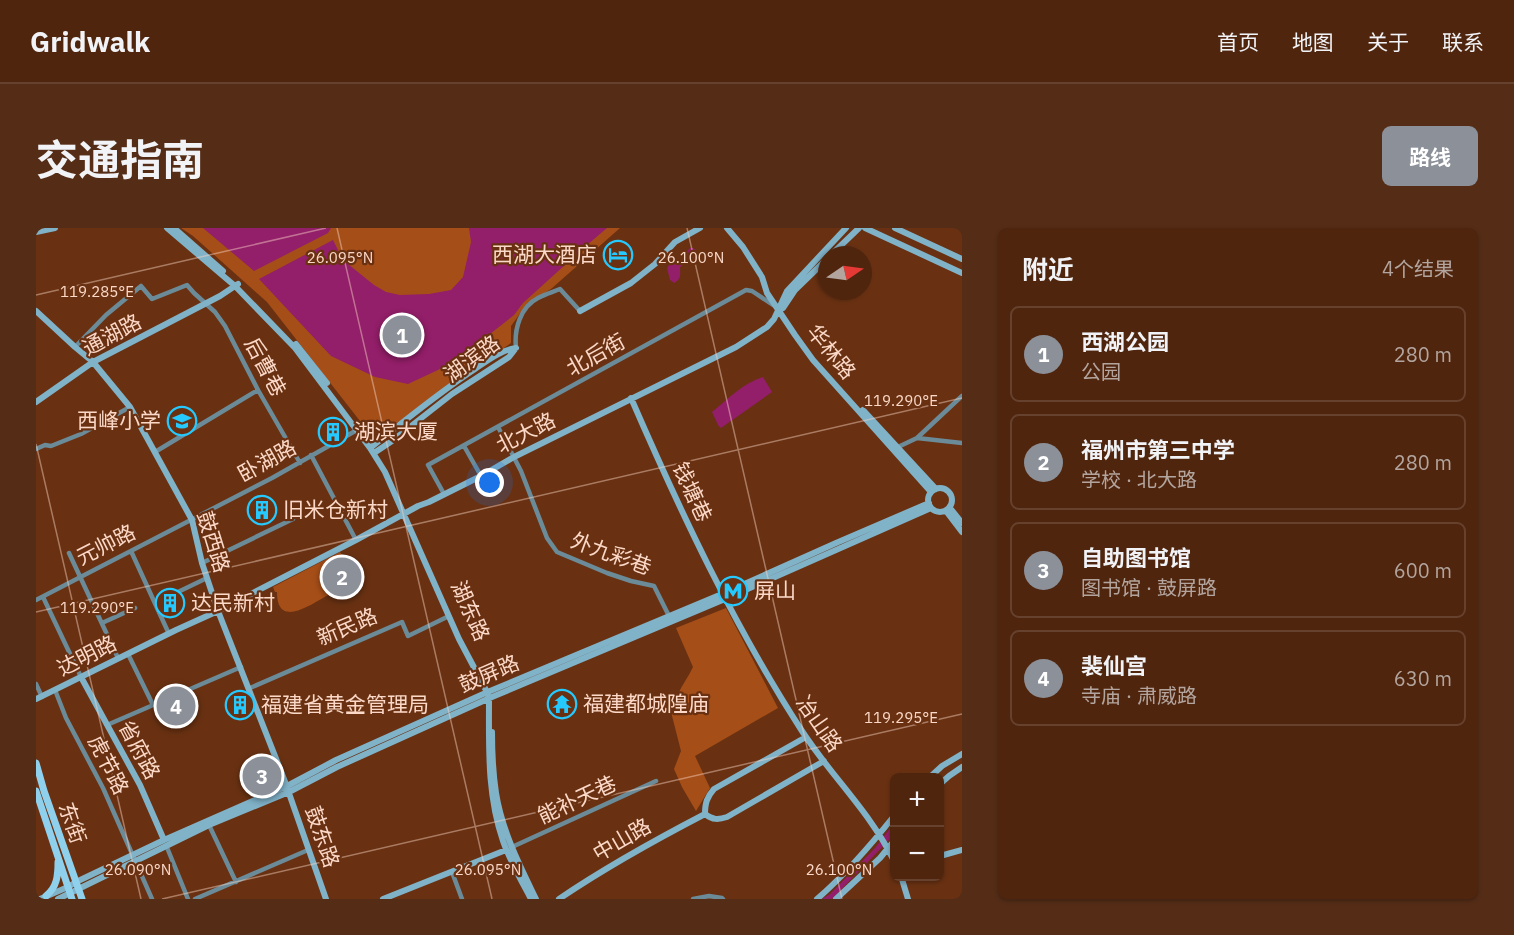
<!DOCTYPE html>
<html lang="zh">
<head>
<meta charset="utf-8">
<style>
  body { margin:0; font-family:"IBM Plex Sans","Noto Sans SC",sans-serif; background:#552d17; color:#f1f3f6 }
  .controls { position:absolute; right:18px; bottom:18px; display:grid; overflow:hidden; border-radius:9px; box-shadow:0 2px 4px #0004 }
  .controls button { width:54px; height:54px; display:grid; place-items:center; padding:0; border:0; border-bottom:2px solid #66422e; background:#4f250e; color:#f1f3f6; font:30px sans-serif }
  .compass { position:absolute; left:782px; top:18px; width:54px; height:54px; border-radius:50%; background:#4f250e; box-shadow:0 2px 4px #0004; rotate:77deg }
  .you { position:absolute; left:454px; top:255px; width:21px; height:21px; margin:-15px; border:4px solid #fff; border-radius:50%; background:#1a73e8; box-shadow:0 0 0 9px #1a73e833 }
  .badge { display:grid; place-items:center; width:39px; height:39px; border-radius:50%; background:#8c9099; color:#fff; font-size:20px; font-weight:700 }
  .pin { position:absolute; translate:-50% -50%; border:3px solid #fff; box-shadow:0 2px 6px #0006 }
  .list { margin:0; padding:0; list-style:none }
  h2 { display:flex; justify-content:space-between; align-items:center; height:78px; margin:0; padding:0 24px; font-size:26px }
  h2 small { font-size:20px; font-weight:400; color:#b3a59e }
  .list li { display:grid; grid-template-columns:39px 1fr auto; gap:18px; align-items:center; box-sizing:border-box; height:96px; margin:0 12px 12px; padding:0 12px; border:2px solid #66422e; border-radius:9px }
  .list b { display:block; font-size:22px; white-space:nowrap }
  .list p { margin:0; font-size:20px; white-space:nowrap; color:#b3a59e }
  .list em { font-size:20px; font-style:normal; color:#b3a59e }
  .map { position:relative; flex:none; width:926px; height:671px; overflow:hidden; border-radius:9px }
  header { display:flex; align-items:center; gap:36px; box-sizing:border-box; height:84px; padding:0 30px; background:#4f250e; border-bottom:2px solid #66422e }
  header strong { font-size:28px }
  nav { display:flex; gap:33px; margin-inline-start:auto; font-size:21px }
  .intro { display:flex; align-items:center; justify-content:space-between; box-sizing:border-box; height:144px; padding:0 36px }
  h1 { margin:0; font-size:42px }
  .button { padding:15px 27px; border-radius:9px; background:#8c9099; color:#fff; font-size:21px; font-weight:700 }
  main { display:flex; gap:36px; padding:0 36px }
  aside { flex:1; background:#4f250e; border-radius:9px; box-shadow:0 2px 4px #0004 }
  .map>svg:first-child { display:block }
  .green { fill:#a64e18 }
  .water { fill:#931e69 }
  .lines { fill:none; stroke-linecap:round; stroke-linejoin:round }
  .street { stroke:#6c8b98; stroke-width:4.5 }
  .secondary { stroke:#80b2c8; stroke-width:6 }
  .primary { stroke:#8fd0ed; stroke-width:7 }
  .ticks { fill:none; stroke:#fbd8c7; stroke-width:1.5; stroke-opacity:0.45 }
  .labels { text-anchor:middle; stroke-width:4.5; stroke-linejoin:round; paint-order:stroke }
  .poi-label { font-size:21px; fill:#fbd8c7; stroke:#693112; text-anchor:start }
  .street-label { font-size:21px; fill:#fbd8c7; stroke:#693112 }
  .ticks-label { font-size:15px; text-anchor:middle; fill:#fbd8c7; stroke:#693112; stroke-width:4.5; stroke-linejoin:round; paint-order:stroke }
</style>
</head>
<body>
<header>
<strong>Gridwalk</strong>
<nav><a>首页</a><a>地图</a><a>关于</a><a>联系</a></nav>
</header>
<div class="intro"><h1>交通指南</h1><a class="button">路线</a></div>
<main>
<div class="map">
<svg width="926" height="671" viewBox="0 0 926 671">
  <rect width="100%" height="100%" fill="#693112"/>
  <path class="green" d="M145,0H584L515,61L491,76L475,98V115L364,193L347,203L331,202L231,74L157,8Z
    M304,324L306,327L301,331C310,334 317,346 312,356C304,361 295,365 287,370C271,379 241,399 241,364H239L237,359Z
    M690,380L742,480L659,528L674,560L660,583L646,559L638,541L645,523L634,480C639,475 640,473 642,466C646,457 653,448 657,439L640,400Z"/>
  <path class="water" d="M167,0H295L292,5L218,43Z
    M433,0H571L551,17L487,75L478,87L440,117L402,142L372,156L339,149L295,128L223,51L297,12L307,32L338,57L350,64L364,67L393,66L415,62L427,49L435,14Z
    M654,20H657C662,23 663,29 662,34L659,36L652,33L644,39C644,46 646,51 638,55L634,52L631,40L633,37L644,35C648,30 649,25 654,20Z
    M727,149L736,164L685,200L682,197L676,184C692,171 707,155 727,149Z
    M858,595V606L854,611L796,671H786L794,666L839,620Z"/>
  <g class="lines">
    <path class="street" d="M39,119L70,87L105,58L116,71L151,57L158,65L179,84L189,98L222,162L264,235
      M480,120C478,102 484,79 502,70C509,66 517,64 524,61L544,83
      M462,199L485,243L511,310L521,324L571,345L595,353L618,358L633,388
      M881,210L926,215
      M428,218L445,248
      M862,219L881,210L926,168
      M0,221L9,217L15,218L45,206L94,179
      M119,224L222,162
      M275,227L320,312
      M408,266L392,237L710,62L716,63L737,77
      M95,323L133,406
      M33,325L82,430
      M166,335L257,291
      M7,369L45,449
      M0,372L236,250L321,202
      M119,375L171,350
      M66,395L99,380
      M92,426L117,477
      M0,456L6,469
      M214,460L366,394L372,408L413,388
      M19,462L30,490L67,560L116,671
      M71,497L205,439
      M173,597L200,654
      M130,617L152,671
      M476,619L620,553
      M416,644L426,671
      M159,671L272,622
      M657,671L673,668L686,670L687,671"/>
    <path class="secondary" d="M131,0L199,58L259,120L334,220L349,244L423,411L451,464L453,471C453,519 451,567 467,613C474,633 485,652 495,671
      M138,0L187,43
      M691,0L707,19L726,49L731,65L759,107L777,132L895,264
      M829,0L926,45
      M859,0L926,31
      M0,4L19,0
      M795,27L823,0
      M747,80L759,62L791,31
      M0,83L39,119L57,134L94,179L156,292L166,335L182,383L248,551L290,671
      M544,83L595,55L619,36L639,14L664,0
      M260,116L291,155
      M595,170C645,285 698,398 766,503C795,548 835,585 858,633
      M0,174L57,134L184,68L202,56
      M827,182L900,261
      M334,220C369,193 402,165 439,141C452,132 465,122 480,120
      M338,225L356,213L416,166L473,129L480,120
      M892 272a12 12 0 1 1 24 0a12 12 0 1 1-24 0Z
      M914,280L926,295
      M910,283L926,304
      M45,449L104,557L128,612
      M0,471L140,402L182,383L320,312L382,278L393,274L445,248L478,229L700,119L731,99L738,91L751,63L810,0
      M456,504C456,524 457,545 460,565C466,603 484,638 500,671
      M893,550L906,538L926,526
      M904,556L913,548L926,539
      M669,586C677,592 682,592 691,589L788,533
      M669,586C669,575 671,569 678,561L770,509
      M904,628L926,622
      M865,648L872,671
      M4,671L32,659L40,654L128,612L251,558L300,532L454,463L686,366L800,315L893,275
      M22,671L173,597L253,564L301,539L456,469L689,371L895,280
      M347,671L470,622
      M523,671C570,639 619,612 669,586
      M781,671C810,646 834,618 858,588
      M800,671L844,630L858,613"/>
    <path class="primary" d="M0,535L8,563L46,671
      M0,563L36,671
      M10,668C21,659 22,648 22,634"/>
  </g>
  <path class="ticks" d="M301,0L456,671M651,0L806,671M0,67L290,0M0,216L105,671M0,384L926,170M126,671L926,486"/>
  <defs>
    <g id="hotel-ring" transform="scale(1.5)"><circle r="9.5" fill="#693112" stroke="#25c9fe" stroke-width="1.5"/><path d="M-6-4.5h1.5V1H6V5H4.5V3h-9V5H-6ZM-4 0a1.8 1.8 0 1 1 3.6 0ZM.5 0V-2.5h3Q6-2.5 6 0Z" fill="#25c9fe"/></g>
    <g id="school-ring" transform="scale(1.5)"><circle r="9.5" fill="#693112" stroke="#25c9fe" stroke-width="1.5"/><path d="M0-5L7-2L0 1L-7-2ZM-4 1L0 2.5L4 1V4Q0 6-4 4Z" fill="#25c9fe"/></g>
    <g id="building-ring" transform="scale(1.5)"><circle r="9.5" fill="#693112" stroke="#25c9fe" stroke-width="1.5"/><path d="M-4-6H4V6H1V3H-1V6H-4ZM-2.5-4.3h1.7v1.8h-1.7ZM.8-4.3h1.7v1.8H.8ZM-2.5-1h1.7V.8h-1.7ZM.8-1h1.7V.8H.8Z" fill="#25c9fe"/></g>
    <g id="metro-ring" transform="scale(1.5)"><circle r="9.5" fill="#693112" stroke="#25c9fe" stroke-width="1.5"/><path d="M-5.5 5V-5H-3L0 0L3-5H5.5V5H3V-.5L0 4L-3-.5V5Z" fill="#25c9fe"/></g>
    <g id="temple-ring" transform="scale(1.5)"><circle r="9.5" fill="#693112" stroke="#25c9fe" stroke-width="1.5"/><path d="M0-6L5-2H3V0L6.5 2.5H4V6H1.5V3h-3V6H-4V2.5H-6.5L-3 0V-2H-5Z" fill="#25c9fe"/></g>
  </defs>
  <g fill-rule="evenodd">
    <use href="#hotel-ring" x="582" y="27"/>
    <use href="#school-ring" x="146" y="193"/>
    <use href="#building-ring" x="297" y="204"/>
    <use href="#building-ring" x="226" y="282"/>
    <use href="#metro-ring" x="697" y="363"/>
    <use href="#building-ring" x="134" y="375"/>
    <use href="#temple-ring" x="526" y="476"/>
    <use href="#building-ring" x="204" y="477"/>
  </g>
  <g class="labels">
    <g class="poi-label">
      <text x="561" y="34" text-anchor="end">西湖大酒店</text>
      <text x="125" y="200" text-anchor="end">西峰小学</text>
      <text x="318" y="211">湖滨大厦</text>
      <text x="247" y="289">旧米仓新村</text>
      <text x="718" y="370">屏山</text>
      <text x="155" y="382">达民新村</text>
      <text x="547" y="483">福建都城隍庙</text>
      <text x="225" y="484">福建省黄金管理局</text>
    </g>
    <g class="street-label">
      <text transform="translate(76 107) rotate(-28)" y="7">通湖路</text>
      <text transform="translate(795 124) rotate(51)" y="7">华林路</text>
      <text transform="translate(560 127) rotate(-29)" y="7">北后街</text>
      <text transform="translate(436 131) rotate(-36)" y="7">湖滨路</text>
      <text transform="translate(229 139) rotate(62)" y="7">后曹巷</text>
      <text transform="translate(490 205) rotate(-27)" y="7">北大路</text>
      <text transform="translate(231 233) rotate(-29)" y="7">卧湖路</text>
      <text transform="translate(656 264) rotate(65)" y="7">钱塘巷</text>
      <text transform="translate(177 314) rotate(73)" y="7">鼓西路</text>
      <text transform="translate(70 317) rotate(-27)" y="7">元帅路</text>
      <text transform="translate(575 326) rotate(20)" y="7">外九彩巷</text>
      <text transform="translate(434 383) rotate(66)" y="7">湖东路</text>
      <text transform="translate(311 399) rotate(-23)" y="7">新民路</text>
      <text transform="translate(51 428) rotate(-27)" y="7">达明路</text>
      <text transform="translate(453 446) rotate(-23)" y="7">鼓屏路</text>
      <text transform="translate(783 496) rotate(55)" y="7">冶山路</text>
      <text transform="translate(103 522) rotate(62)" y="7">省府路</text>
      <text transform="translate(72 537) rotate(63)" y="7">虎节路</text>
      <text transform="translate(541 572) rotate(-25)" y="7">能补天巷</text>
      <text transform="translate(36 595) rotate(71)" y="7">东街</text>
      <text transform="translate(286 609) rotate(71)" y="7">鼓东路</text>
      <text transform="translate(586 612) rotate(-30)" y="7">中山路</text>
    </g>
  </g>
  <g class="ticks-label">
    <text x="304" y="35">26.095°N</text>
    <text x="655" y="35">26.100°N</text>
    <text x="61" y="69">119.285°E</text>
    <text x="865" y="178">119.290°E</text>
    <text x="61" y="385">119.290°E</text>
    <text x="865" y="495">119.295°E</text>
    <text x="102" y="647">26.090°N</text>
    <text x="452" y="647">26.095°N</text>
    <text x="803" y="647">26.100°N</text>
  </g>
</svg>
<div class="controls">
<button>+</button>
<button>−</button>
</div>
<svg class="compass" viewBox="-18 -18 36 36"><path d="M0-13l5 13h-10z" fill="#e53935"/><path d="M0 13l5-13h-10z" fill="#b3a59e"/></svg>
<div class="you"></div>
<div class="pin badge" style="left:366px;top:107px">1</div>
<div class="pin badge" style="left:306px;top:349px">2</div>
<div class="pin badge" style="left:226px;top:548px">3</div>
<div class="pin badge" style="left:140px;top:478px">4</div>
</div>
<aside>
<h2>附近<small>4个结果</small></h2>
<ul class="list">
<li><span class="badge">1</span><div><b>西湖公园</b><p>公园</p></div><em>280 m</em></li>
<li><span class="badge">2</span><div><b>福州市第三中学</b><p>学校 · 北大路</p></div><em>280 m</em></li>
<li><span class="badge">3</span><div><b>自助图书馆</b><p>图书馆 · 鼓屏路</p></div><em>600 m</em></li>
<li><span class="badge">4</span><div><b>裴仙宫</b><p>寺庙 · 肃威路</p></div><em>630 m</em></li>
</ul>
</aside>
</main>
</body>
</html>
